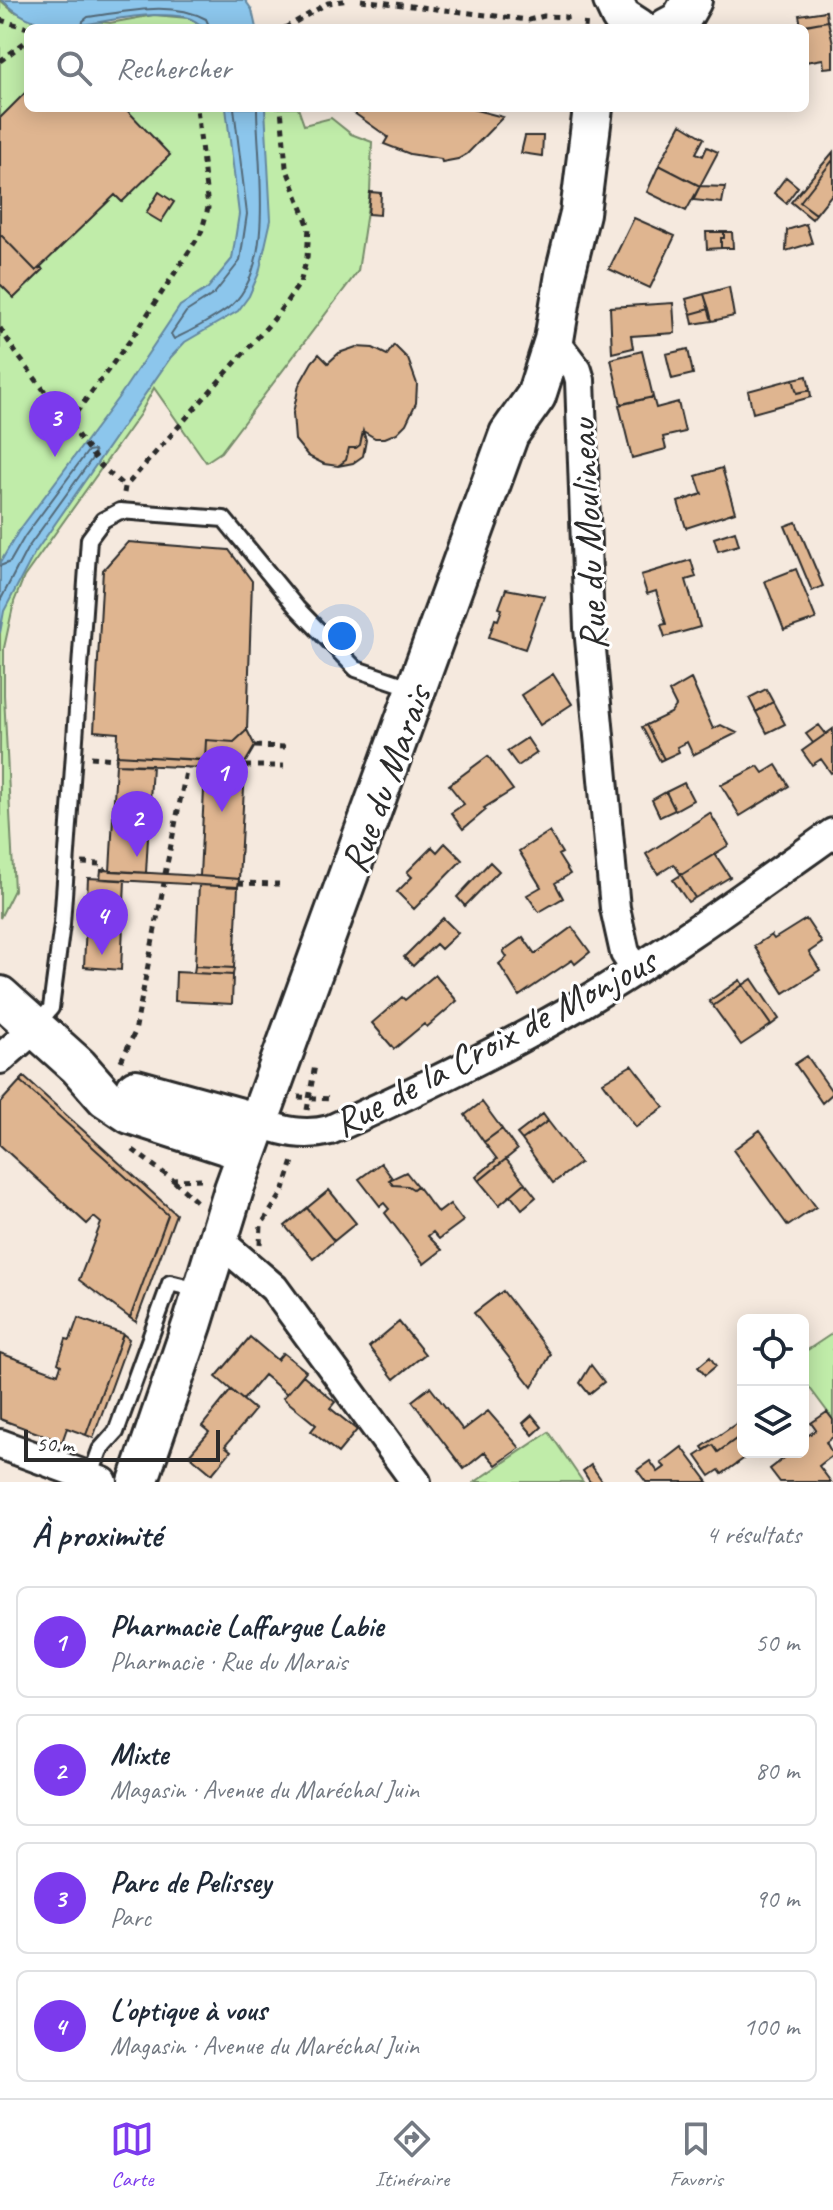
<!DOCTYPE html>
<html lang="fr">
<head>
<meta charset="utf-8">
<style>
  body { margin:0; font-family:Caveat,sans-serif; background:#f2f2f3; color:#1f2937 }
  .controls { position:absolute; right:24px; bottom:24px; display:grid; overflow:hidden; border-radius:12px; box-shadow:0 4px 20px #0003 }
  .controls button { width:72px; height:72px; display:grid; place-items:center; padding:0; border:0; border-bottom:2px solid #e0e1e3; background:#fff; color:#1f2937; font:40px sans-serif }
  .scale { position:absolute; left:24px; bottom:20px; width:196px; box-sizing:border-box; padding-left:8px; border:4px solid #2b2b2b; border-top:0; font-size:22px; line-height:28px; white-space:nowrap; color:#2b2b2b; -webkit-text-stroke:6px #fff; paint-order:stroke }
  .you { position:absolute; left:342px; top:636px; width:28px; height:28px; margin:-20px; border:6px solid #fff; border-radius:50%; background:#1a73e8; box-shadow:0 0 0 12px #1a73e833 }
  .badge { display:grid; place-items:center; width:52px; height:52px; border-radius:50%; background:#7c3aed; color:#fff; font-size:26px; font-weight:700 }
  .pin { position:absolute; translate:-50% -66px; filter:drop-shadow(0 2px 4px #0008) }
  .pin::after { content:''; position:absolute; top:42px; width:28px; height:24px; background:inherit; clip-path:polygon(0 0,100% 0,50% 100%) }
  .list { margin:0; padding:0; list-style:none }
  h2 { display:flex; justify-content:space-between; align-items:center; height:104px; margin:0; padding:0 32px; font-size:34px }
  h2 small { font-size:26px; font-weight:400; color:#747a83 }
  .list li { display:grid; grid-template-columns:52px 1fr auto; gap:24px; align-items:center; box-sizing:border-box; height:112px; margin:0 16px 16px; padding:0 16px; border:2px solid #e0e1e3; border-radius:12px }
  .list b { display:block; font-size:30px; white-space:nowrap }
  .list p { margin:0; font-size:26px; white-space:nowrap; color:#747a83 }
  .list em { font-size:26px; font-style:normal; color:#747a83 }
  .icon { flex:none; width:44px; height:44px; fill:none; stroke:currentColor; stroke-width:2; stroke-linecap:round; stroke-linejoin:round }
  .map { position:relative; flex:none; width:833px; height:1482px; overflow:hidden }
  .search { position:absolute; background:#fff; box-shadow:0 4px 20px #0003; left:24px; right:24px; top:24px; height:88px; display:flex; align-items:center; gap:20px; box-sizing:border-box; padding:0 28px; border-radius:12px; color:#747a83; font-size:30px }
  .sheet { height:616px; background:#fff }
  nav { display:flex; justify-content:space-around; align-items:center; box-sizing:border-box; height:112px; border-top:2px solid #e0e1e3; background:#fff; font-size:22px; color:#747a83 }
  nav a { display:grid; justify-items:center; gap:4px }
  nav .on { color:#7c3aed }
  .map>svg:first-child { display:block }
  .green { fill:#c0eca9; stroke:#768c6a; stroke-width:2 }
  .water { fill:#8cc6ec; stroke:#65889f; stroke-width:2 }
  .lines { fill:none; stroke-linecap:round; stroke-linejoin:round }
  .shore { stroke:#526978; stroke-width:2 }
  .building { fill:#dfb590; stroke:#2b2b2b; stroke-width:2 }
  .lane-casing { stroke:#2b2b2b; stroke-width:20 }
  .street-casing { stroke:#2b2b2b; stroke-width:34 }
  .secondary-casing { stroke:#2b2b2b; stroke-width:44 }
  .path { stroke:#2b2b2b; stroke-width:5; stroke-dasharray:6 6; stroke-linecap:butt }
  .lane { stroke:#fff; stroke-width:14 }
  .street { stroke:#fff; stroke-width:28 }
  .secondary { stroke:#fff; stroke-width:38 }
  .labels { text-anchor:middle; stroke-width:6; stroke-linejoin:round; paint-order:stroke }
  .street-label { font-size:40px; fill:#2b2b2b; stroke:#fff }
</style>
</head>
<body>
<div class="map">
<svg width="833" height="1482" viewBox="0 0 833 1482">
  <rect width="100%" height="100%" fill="#f5e9de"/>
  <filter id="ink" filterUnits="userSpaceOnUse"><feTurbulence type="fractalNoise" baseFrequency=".0125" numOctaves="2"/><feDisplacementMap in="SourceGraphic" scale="16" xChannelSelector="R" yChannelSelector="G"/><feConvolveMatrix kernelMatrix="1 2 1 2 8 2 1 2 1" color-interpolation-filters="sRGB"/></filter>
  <g filter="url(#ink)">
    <path class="green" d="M0,0L14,12L110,23L154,15L188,18L205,28H28V108H298L304,125L331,118L351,134L372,142L370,192L358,271L221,452L206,462L154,388L140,414L24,577L14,602L4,648V695L14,890L0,918Z
      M833,1333V1419L803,1379V1353Z
      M549,1432L583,1482H475Z"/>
    <path class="water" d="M2,0H245L252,10L256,28C242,28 220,32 206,28C202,27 196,21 191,19C181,15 164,15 154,15C97,16 50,47 2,0Z
      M226,108H265L271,220L259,273L249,296L238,311L185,342L171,357L34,554L4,611L0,633V563L18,532L121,394L180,306L208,288L232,259L239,214Z"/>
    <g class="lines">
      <path class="shore" d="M82,28L83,21L88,17C126,12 171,0 206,19L210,28
        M234,108L247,214L240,261L214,294L186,312L171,334L174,339C189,332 219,316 232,305C276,264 257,162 257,108
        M0,566L10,562L25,536L88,451L94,450L95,454L91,460L27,549L0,601"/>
    </g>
    <path class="building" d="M826,11L827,21L801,26L799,15Z
      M828,21L833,43V67L824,68L823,59L805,62V28H787Z
      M28,90V108H125L170,155L122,202L115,195L36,271L0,234V118Z
      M347,108H468L503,117L467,154L458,159L442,162L441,159L410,154L384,144L388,137Z
      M681,124L704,138L696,153L703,156L707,147L718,152L700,186L659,165Z
      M525,136H543L542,156L521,153Z
      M833,152V160L800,202L816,214L812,219L791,202Z
      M833,160V193L816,214L800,202Z
      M659,165L700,186L686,211L647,192Z
      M786,177L798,187L786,203L774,193Z
      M700,186L725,187L722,203L693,200Z
      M159,192L174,202L161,222L146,213Z
      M370,192L381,193L380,215L368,214Z
      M634,218L675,236L650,288L609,269Z
      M806,224L812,243L786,251L787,230Z
      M706,232H724V238H721V248L707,249Z
      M724,232H732L733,248H721V238H724Z
      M0,234L36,271L41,267L43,270L14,298L0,284Z
      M729,287L734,316L712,321L704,294Z
      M704,294L709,309L691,314L686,299Z
      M673,303L675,333L631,336L633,348L612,353L610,307Z
      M709,309L712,321L693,324L691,314Z
      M394,345L408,359L417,384L416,403L406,424L397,433L385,438H375L363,431L360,445L356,448H349L346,460L338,466L324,464L308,456L295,440L293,413L299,385L312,362L319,354L328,363L339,353L356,347L373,348L387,355Z
      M688,349L693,374L672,379L666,354Z
      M642,351L653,397L621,404L611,359Z
      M807,376L810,390L797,393L793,379Z
      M793,379L797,393L810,390L811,397L753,413L748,391Z
      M653,397L656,408L678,402L685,432L663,437L666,449L632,458L619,405Z
      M363,431L366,440L363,456L353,463L338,466L346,460L349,448H356L360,445Z
      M722,468L735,512L686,528L678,502L702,494L696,476Z
      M796,522L823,586L812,591L785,526Z
      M735,531L739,545L718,551L714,538Z
      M128,542L229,550L252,581L247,730L234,742L206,740L205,760L117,755L118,733L94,731L103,570Z
      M691,560L696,577L686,580L700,627L665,637L661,625L666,624L656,591L647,594L641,575Z
      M796,569L816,619L784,630L765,581Z
      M506,589L544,596L525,649L489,637L495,619L498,620L502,609L499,608Z
      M553,674L572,704L540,725L521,695Z
      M691,679L713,729L721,725L737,733L693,755L687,742L677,747L679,752L664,759L646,725L671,713L676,706L669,692Z
      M766,689L773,702L756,712L749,698Z
      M773,702L785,724L767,733L756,712Z
      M646,725L664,759L660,761L642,727Z
      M819,725L826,734L813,743L806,734Z
      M833,729V772L831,773L821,759L812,765L802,751Z
      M247,730L255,746L245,763L205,760L206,740L234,742Z
      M527,738L537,753L518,766L507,751Z
      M117,755L245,763V770L116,764Z
      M488,756L513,790L484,808L486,810L463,829L451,813L464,804L449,785Z
      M116,764L152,765L146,873L110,871Z
      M776,765L789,786L740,816L721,785L758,766L763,773Z
      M205,768L245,770L239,879L200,876Z
      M684,783L693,800L675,810L666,792Z
      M666,792L675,810L660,817L652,800Z
      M710,813L729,845L681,875L674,864L658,874L646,854Z
      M549,832L562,853L558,855L570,874L555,883L563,898L539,912L527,895L541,887L519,851Z
      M445,843L462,860L414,909L397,892L412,877L407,872L432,847L437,852Z
      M715,854L730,877L695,898L681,875Z
      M490,862L499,871L465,906L457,897Z
      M101,870L200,876L239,879L238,887L100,879Z
      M681,875L695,898L688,902L673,880Z
      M88,878L125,880L121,970L84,967Z
      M199,885L238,887L234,968L195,966Z
      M443,918L458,933L441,949L436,944L413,966L404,957Z
      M806,919L822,943L809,952L820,970L784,993L754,946L771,935L774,939Z
      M572,927L590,952L575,964L572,960L519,996L499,964L507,957L503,951L523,937L535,954Z
      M195,966L234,968L233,975L194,973Z
      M176,972L233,975L232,1004L175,1001Z
      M435,975L457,1001L427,1027L424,1024L394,1049L372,1023L402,997L405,1000Z
      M752,979L779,1019L771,1025L743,985Z
      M740,980L743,985L713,1006L709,1001Z
      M743,985L771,1025L741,1045L713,1006Z
      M807,1056L833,1093L822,1103L795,1064Z
      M632,1065L664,1107L636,1127L603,1082Z
      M24,1077L176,1214L136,1322L130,1318L168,1215L20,1081Z
      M20,1081L168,1215L130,1318L79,1280L101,1223L94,1217L87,1224L0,1145V1103Z
      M482,1102L502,1129L484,1142L465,1115Z
      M543,1114L548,1121L522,1140L517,1134Z
      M548,1121L580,1163L553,1183L522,1140Z
      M502,1129L517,1150L479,1181L476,1177L497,1159L484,1142Z
      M760,1130L816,1207L788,1226L733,1150Z
      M506,1159L525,1183L499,1205L479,1181Z
      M381,1163L392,1178L389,1180L393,1185L408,1186L413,1189L417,1186L438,1213L450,1204L463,1221L439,1239L433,1232L428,1236L442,1250L424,1264L385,1213L389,1209L384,1203L380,1206L359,1179Z
      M406,1172L417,1186L413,1189L408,1186L393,1185L389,1180Z
      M525,1183L536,1197L522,1209L511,1195Z
      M329,1190L356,1223L334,1241L307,1208Z
      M307,1208L334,1241L313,1259L285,1226Z
      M503,1291L551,1354L532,1387L474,1313Z
      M78,1318L123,1334L86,1435L67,1428L62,1442L0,1419V1353L58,1374L61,1365L58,1363L66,1339L70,1340Z
      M399,1322L425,1354L394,1379L369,1347Z
      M123,1334L129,1339L93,1438L86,1435Z
      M250,1337L277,1360L283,1353L306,1371L287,1394L264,1375L243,1400L216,1377Z
      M710,1357L716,1366L705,1375L698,1367Z
      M591,1365L604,1382L589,1394L580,1383Z
      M303,1375L335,1402L330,1408L357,1430L338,1453L311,1431L316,1425L283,1398Z
      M430,1387L463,1430L488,1411L520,1448L496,1465L485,1452L464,1469L412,1401Z
      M231,1390L255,1410L225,1446L231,1451L212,1474L189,1455L209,1432L202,1426Z
      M827,1412L833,1420V1437L826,1442L833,1455L819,1466L831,1482H780L770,1469L792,1452H803V1439L816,1430L811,1423Z
      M532,1415L542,1427L533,1435L523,1423Z
      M740,1421L743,1425V1434L718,1452L713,1445L704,1450L702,1447Z
      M743,1434V1452H753L722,1474L719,1470L710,1476L696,1456L713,1445L718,1452Z
      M682,1447L708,1482H646L637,1470L650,1461L658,1472L665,1467L661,1463Z
      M591,1465L603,1482H590L583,1471Z"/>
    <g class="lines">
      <g class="lane-casing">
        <path id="lane" d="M35,1027L51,1008L62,924L89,539L103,520L120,511L224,519L297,608L356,669L413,688
          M90,1477L100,1450L116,1432L170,1283L202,1291"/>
      </g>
      <g class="street-casing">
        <path id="street" d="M554,340L577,370L580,380L589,628L615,908L625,953L636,969
          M0,1059L35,1028
          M259,1123C284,1131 304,1137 330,1130C415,1092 501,1051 581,1004C668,952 750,892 833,833
          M217,1239L274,1288L416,1482
          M0,1444L103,1482"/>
      </g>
      <g class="secondary-casing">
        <path id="secondary" d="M613,0L621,17L638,28
          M667,28L680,21L692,0
          M0,996L78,1066L106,1098L130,1114L247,1152
          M136,1089L259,1123
          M138,1482L193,1322L234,1189L509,434L536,396L554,340L565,274L580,213L593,108"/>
      </g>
      <path class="path" d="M361,0L529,20L544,16L566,17L567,28
        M0,20L28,28
        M285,28L328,3L350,0
        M585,28L586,17
        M0,61L28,40
        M0,328L16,353L100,465L125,487
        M69,422L132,338L201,233L208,208L197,108
        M124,493L125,487L274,319L300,283L307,258L309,227L286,167L281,108
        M255,746L285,747
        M91,757L116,759
        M245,766H284
        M82,863L101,864L105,871
        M165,874L187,767
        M238,883L279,884
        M121,1061L135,1032L164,883
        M298,1097L332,1099
        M307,1110L315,1065
        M133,1150L173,1180L204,1179
        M174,1181L199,1204
        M260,1244L261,1225L283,1192L294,1158"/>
      <use href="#lane" class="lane"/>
      <use href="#street" class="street"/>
      <use href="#secondary" class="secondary"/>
    </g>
  </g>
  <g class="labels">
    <g class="street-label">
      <text transform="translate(587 535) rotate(-93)" y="14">Rue du Moulineau</text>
      <text transform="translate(385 779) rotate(-70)" y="14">Rue du Marais</text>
      <text transform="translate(494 1041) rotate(-28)" y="14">Rue de la Croix de Monjous</text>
    </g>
  </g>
</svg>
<div class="controls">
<button><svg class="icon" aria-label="locate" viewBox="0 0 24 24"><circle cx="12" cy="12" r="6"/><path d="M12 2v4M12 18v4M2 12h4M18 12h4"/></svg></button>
<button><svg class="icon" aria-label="layers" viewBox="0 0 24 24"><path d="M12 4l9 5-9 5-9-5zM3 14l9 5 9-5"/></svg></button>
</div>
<div class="scale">50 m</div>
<div class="you"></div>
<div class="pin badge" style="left:222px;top:812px">1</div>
<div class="pin badge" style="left:137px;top:857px">2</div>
<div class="pin badge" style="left:55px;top:457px">3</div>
<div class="pin badge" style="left:102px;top:955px">4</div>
<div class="search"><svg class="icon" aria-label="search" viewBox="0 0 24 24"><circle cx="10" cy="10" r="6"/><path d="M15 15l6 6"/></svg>Rechercher</div>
</div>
<section class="sheet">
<h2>À proximité<small>4 résultats</small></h2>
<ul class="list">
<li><span class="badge">1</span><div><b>Pharmacie Laffargue Labie</b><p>Pharmacie · Rue du Marais</p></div><em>50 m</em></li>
<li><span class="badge">2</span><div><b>Mixte</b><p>Magasin · Avenue du Maréchal Juin</p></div><em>80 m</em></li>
<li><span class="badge">3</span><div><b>Parc de Pelissey</b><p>Parc</p></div><em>90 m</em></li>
<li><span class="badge">4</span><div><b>L'optique à vous</b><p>Magasin · Avenue du Maréchal Juin</p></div><em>100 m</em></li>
</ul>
</section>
<nav>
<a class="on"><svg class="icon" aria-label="map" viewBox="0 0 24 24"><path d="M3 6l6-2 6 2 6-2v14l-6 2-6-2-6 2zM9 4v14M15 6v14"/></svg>Carte</a>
<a><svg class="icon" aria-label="directions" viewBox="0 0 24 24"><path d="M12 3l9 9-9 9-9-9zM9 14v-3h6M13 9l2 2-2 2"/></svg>Itinéraire</a>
<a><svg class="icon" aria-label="saved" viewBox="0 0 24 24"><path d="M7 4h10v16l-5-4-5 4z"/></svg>Favoris</a>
</nav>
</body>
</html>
